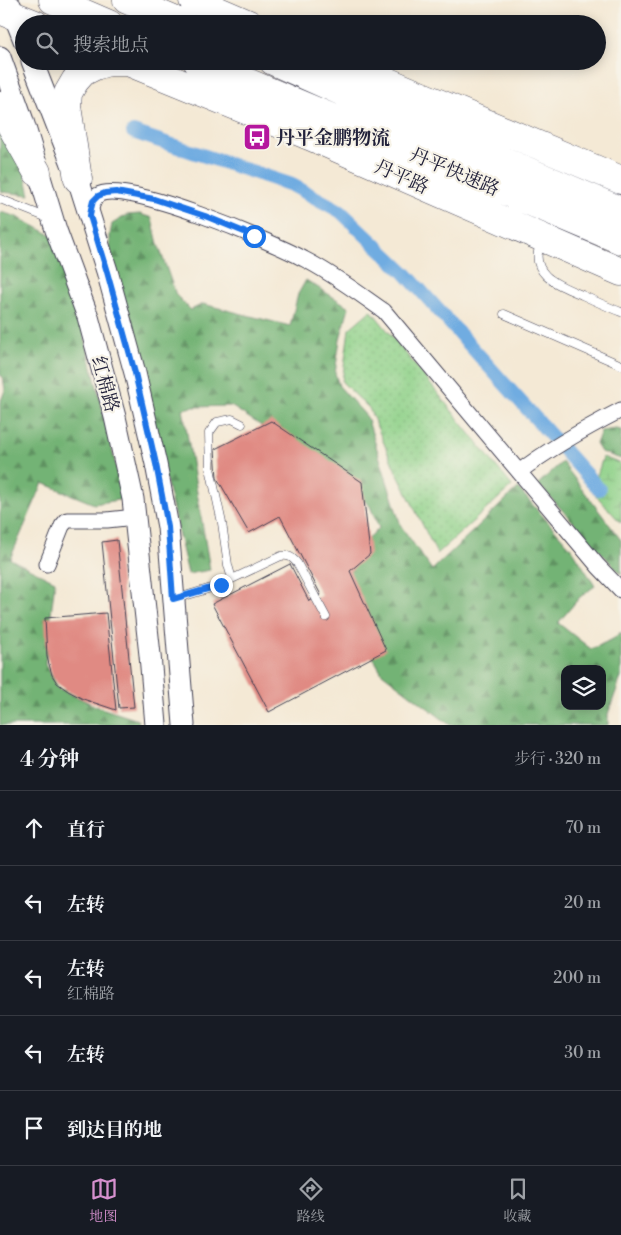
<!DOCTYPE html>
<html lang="zh">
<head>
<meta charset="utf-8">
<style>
  body { margin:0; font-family:"Libre Bodoni","Noto Serif SC",serif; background:#20242c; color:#f1f3f6 }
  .controls { position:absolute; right:15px; bottom:15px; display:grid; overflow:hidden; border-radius:10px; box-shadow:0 2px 12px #0003 }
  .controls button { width:45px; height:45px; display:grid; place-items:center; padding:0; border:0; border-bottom:1px solid #363941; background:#171b24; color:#f1f3f6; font:25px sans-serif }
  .stop { position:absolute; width:15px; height:15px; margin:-11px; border:4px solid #1a73e8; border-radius:50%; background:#fff }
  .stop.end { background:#1a73e8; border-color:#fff; box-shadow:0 1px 5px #0008 }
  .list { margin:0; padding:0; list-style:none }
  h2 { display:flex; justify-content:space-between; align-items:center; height:65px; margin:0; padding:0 20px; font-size:21px }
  h2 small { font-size:16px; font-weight:400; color:#9ea1a6 }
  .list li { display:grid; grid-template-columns:32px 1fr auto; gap:15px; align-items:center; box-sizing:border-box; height:75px; padding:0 20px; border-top:1px solid #363941 }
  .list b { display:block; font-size:19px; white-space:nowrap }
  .list p { margin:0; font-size:16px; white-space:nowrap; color:#9ea1a6 }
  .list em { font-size:16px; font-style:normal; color:#9ea1a6 }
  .icon { flex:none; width:28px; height:28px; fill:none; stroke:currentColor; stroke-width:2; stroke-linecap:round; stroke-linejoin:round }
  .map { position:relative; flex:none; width:621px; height:725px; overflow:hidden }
  .search { position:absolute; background:#171b24; box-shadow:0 2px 12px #0003; left:15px; right:15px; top:15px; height:55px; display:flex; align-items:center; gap:12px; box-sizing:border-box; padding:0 18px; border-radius:28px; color:#9ea1a6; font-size:19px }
  .sheet { height:440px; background:#171b24 }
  nav { display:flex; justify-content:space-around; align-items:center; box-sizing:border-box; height:70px; border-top:1px solid #363941; background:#171b24; font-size:14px; color:#9ea1a6 }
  nav a { display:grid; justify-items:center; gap:2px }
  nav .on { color:#d690ce }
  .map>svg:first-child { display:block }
  .grass { fill:url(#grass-dots); stroke:#587a62 }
  .forest { fill:url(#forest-firs); stroke:#4a6a58; fill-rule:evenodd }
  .wetland { fill:url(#wetland-marsh); stroke:#587a62 }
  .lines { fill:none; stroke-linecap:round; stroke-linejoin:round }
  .canal { stroke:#70ace1; stroke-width:14 }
  .building { fill:#e08a83 }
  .lane-casing { stroke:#424052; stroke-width:9 }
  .street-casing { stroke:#424052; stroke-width:17 }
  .secondary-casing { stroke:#424052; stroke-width:23 }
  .highway-casing { stroke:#424052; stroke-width:29 }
  .lane { stroke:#fff; stroke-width:8 }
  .street { stroke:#fff; stroke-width:15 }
  .secondary { stroke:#fff; stroke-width:21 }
  .highway { stroke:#fff; stroke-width:28 }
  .route { stroke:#1a73e8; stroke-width:6 }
  .labels { text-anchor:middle; stroke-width:4.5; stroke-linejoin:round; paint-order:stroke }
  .poi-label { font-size:19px; font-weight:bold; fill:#22223b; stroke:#f7f3e8; text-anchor:start }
  .street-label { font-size:19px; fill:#22223b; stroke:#f7f3e8 }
</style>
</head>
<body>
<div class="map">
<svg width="621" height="725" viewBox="0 0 621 725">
  <defs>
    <pattern id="grass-dots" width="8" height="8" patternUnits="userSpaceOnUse" patternTransform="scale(1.25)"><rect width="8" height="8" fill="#8fd189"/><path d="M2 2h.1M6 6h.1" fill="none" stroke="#7bb377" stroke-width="1.8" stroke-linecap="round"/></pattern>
    <pattern id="forest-firs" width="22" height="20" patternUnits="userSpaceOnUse" patternTransform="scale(1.25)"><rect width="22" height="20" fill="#73b375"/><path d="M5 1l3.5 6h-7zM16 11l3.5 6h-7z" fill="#5e9161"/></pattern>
    <pattern id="wetland-marsh" width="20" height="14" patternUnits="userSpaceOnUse" patternTransform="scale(1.25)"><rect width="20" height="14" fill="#8fd189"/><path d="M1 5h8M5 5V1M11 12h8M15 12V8" fill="none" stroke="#7bb377"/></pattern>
  </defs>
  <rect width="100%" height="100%" fill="#f7f3e8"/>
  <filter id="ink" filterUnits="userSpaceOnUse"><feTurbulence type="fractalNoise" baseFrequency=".02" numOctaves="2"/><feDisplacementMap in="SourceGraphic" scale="10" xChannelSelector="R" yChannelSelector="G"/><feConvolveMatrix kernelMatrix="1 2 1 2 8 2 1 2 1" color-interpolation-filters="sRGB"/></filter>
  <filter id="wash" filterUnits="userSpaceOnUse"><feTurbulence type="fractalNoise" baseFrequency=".0096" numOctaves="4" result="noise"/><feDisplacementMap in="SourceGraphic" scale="20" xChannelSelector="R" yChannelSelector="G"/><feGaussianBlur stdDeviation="1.12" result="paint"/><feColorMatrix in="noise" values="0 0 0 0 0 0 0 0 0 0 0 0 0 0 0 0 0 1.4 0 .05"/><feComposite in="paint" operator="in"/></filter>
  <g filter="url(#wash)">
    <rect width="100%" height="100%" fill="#f4e9d5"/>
    <path class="grass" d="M371,310L512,486L437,554L394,467L369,408L342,382L349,329Z"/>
    <path class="forest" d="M0,130L23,164L30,195L2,192L0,188Z
      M0,212L15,216L53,236L71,280L124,499L94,504L43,483L10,559L55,581L45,664L58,688L98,707L138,720L139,725H0V403L5,390L3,377L0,375Z
      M140,214L152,218L158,244L176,295L191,310L203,304L290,326L298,294L306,280L349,307L340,339L335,373L339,386L367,417L401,526L432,570L518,488L572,549L595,586L580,597L558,623L591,649L613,639L621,632V677L608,714V725H450L382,673L335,591L345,561L379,528L370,506L335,474L231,406L192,407L183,409L210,570L188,574L146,394L110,249V235L112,224L127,215ZM565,669H602V706H565Z
      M616,429L621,430V459L601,452L596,444L601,431Z
      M562,462L621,540V574L538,484Z"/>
    <path class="wetland" d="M603,457L621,464V523L592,491Z"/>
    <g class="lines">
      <path class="canal" d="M133,132L292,185L340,211L405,273L599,489"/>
    </g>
    <g id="blocks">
      <path class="building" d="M271,421L362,482L370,554L350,571L386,650L269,712L212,604L290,564L309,601L321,595L280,516L249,533L217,478L215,449Z
        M117,540L134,707L119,708L102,542Z
        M106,613L116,710L83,699L68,691L57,683L52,675L47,657L45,618Z"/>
    </g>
  </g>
  <g filter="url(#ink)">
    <use href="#blocks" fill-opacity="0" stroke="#424052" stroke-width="1"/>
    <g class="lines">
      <g class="lane-casing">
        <path id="lane" d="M0,199L48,218
          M541,242C527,274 558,285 582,295C595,301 608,307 621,312
          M504,314L621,365
          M232,579L281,556C289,555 292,557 297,563L326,617
          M175,599L221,585L232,579L228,565L222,523L210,468L209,433L217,422L232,419L242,424"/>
      </g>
      <g class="street-casing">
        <path id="street" d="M89,216C91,209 92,200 98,195C124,178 275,243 304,259C332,273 358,293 384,311L598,566L621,590
          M519,472C550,448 586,428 621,410
          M47,564L62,526L67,520H107L135,517"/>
      </g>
      <g class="secondary-casing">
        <path id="secondary" d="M11,7L24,40
          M0,57L23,121L56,230L88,317L115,417L133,499L150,655L156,725
          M32,61L78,179L107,271L135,373L156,464L168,527L184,725"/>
      </g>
      <g class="highway-casing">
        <path id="highway" d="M53,0L109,24
          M127,0L183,24
          M193,0L249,24
          M0,10L35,24
          M126,61L307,135L621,272
          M197,61L621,240
          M273,61L365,102L621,211
          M339,61L621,180
          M0,106L37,172
          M78,179L67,106L68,93L75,81L83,72L95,66L108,62H127"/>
      </g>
      <use href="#lane" class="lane"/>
      <use href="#street" class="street"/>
      <use href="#secondary" class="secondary"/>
      <use href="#highway" class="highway"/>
    </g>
  </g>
  <g class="lines" filter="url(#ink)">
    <path class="route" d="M221,585L173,599L168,527L156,464L135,373L107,272L90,216L91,209L93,201L98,196L105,193L116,192L154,199L205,216L254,236"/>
  </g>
  <defs>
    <g id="bus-square" transform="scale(1.4375)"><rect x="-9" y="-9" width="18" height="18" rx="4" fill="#b5179e" stroke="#f7f3e8"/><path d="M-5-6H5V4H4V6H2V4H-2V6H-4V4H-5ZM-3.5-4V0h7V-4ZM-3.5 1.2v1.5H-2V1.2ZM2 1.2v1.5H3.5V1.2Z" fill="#fff"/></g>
  </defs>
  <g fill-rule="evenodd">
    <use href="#bus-square" x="257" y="137"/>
  </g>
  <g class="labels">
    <g class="poi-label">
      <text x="276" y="144">丹平金鹏物流</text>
    </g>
    <g class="street-label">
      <text transform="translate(455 171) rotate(23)" y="7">丹平快速路</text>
      <text transform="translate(402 176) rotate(24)" y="7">丹平路</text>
      <text transform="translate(106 384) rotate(75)" y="7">红棉路</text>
    </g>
  </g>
</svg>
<div class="controls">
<button><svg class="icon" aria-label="layers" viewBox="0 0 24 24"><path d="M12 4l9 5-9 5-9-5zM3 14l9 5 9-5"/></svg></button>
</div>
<div class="stop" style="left:254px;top:236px"></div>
<div class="stop end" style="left:221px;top:585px"></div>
<div class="search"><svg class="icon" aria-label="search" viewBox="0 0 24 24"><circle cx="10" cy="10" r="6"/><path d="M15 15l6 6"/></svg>搜索地点</div>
</div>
<section class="sheet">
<h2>4 分钟<small>步行 · 320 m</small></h2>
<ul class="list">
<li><svg class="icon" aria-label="ahead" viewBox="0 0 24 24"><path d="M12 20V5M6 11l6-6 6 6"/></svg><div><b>直行</b></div><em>70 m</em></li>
<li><svg class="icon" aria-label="left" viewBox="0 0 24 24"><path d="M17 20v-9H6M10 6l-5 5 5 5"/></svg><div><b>左转</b></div><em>20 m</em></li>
<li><svg class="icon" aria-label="left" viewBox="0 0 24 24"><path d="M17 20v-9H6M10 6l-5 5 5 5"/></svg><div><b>左转</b><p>红棉路</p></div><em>200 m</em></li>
<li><svg class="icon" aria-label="left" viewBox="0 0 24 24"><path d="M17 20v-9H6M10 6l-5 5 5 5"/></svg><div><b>左转</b></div><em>30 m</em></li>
<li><svg class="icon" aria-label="arrive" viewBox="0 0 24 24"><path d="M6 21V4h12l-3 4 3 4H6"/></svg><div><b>到达目的地</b></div></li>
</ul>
</section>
<nav>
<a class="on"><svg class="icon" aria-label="map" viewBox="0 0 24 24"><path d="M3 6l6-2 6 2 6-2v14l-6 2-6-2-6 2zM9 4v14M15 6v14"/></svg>地图</a>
<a><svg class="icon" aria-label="directions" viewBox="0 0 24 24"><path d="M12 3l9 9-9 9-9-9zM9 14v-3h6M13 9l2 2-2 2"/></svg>路线</a>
<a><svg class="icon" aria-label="saved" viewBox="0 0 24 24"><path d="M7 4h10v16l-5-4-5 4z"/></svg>收藏</a>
</nav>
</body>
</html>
